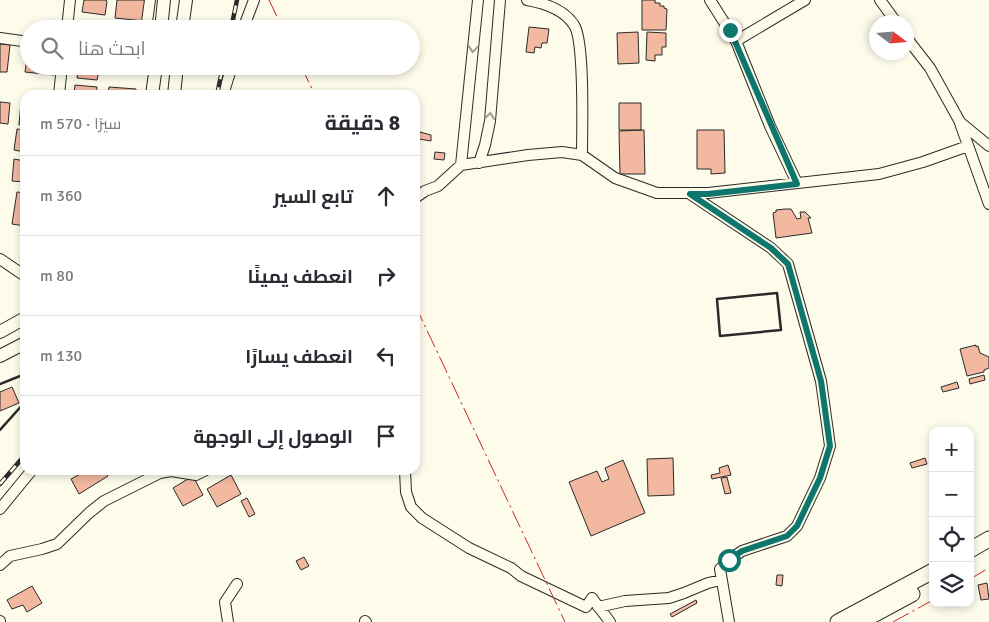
<!DOCTYPE html>
<html lang="ar">
<head>
<meta charset="utf-8">
<style>
  body { margin:0; font-family:Signika,Cairo,sans-serif; background:#f2f2f3; color:#2b2b33; direction:rtl }
  .controls { position:absolute; right:15px; bottom:15px; display:grid; overflow:hidden; border-radius:10px; box-shadow:0 2px 8px #0003 }
  .controls button { width:45px; height:45px; display:grid; place-items:center; padding:0; border:0; border-bottom:1px solid #e1e1e2; background:#fff; color:#2b2b33; font:25px sans-serif }
  .compass { position:absolute; left:869px; top:15px; width:45px; height:45px; border-radius:50%; background:#fff; box-shadow:0 2px 8px #0003; rotate:106deg }
  .stop { position:absolute; width:15px; height:15px; margin:-11px; border:4px solid #0f766e; border-radius:50%; background:#fff }
  .stop.end { background:#0f766e; border-color:#fff; box-shadow:0 1px 5px #0008 }
  .list { margin:0; padding:0; list-style:none }
  h2 { display:flex; justify-content:space-between; align-items:center; height:65px; margin:0; padding:0 20px; font-size:21px }
  h2 small { font-size:16px; font-weight:400; color:#7c7c81 }
  .list li { display:grid; grid-template-columns:32px 1fr auto; gap:15px; align-items:center; box-sizing:border-box; height:80px; padding:0 20px; border-top:1px solid #e1e1e2 }
  .list b { display:block; font-size:19px; white-space:nowrap }
  .list em { font-size:16px; font-style:normal; color:#7c7c81 }
  .icon { flex:none; width:28px; height:28px; fill:none; stroke:currentColor; stroke-width:2; stroke-linecap:round; stroke-linejoin:round }
  .map { position:relative; flex:none; width:989px; height:622px; overflow:hidden; direction:ltr }
  .search { position:absolute; background:#fff; box-shadow:0 2px 8px #0003; left:20px; top:20px; width:400px; height:55px; display:flex; align-items:center; gap:12px; box-sizing:border-box; padding:0 18px; border-radius:28px; color:#7c7c81; font-size:19px }
  .panel { position:absolute; background:#fff; box-shadow:0 2px 8px #0003; left:20px; top:90px; width:400px; height:385px; border-radius:15px; direction:rtl }
  .map>svg:first-child { display:block }
  .building { fill:#f2b8a0; stroke:#2b2b2b }
  .lines { fill:none; stroke-linecap:round; stroke-linejoin:round }
  .minor-casing { stroke:#2b2b2b; stroke-width:12 }
  .major-casing { stroke:#2b2b2b; stroke-width:14 }
  .highway-casing { stroke:#2b2b2b; stroke-width:17 }
  .minor { stroke:#fdfbea; stroke-width:10 }
  .major { stroke:#fdfbea; stroke-width:12 }
  .highway { stroke:#fdfbea; stroke-width:15 }
  .rail-casing { stroke:#2b2b2b; stroke-width:4.5 }
  .rail { stroke:#fdfbea; stroke-width:2.5; stroke-dasharray:8; stroke-linecap:butt }
  .wall { stroke:#2b2b2b; stroke-width:2.5 }
  .power { stroke:#c62828; stroke-width:1; stroke-dasharray:18 4 2.5 4; stroke-linecap:butt }
  .oneway { stroke:#9e9d94 }
  .route { stroke:#0f766e; stroke-width:6 }
</style>
</head>
<body>
<div class="map">
<svg width="989" height="622" viewBox="0 0 989 622">
  <rect width="100%" height="100%" fill="#fdfbea"/>
  <path class="building" d="M84,0H106L107,2L105,15L82,12Z
    M117,0H146L144,21L115,18Z
    M642,0H655V3H660V6H664V8L667,9L666,30H642Z
    M529,27L549,29L547,43H542L541,48L535,47L534,53L526,52Z
    M638,32L639,63L618,64L617,33Z
    M647,32L666,33V47H662V55H655V61L646,60Z
    M0,44L10,45L7,72H0Z
    M28,52L29,66H54V75L25,72Z
    M82,66H100L97,80L77,78L78,71H82Z
    M75,85L97,87L96,95H74Z
    M109,87L136,89V95H108Z
    M0,102L10,103L8,124L0,123Z
    M21,102H25V125H19Z
    M619,103H641V130H619Z
    M17,129L25,130V152L14,150Z
    M644,130L645,174H620L619,131Z
    M697,130H724L725,173L711,174V169H697Z
    M420,132L431,135V141L419,139Z
    M435,152L445,153L444,160L434,159Z
    M14,159L25,161V182L12,181Z
    M17,192L25,193V226L12,224Z
    M785,209H791L797,219L801,218L800,212H805L811,218H808L812,233L776,238L773,213L776,212V210Z
    M976,345V347L978,346L980,353L989,357V368L984,370V372L967,376L960,349Z
    M984,375L985,380L970,384L969,379Z
    M957,382L959,388L943,392L941,387Z
    M12,387L19,403L0,411V392Z
    M673,458L674,495L648,496L647,459Z
    M925,458L927,464L912,468L910,463Z
    M623,460L645,513L591,536L569,482L597,471L602,482L609,479L605,468Z
    M728,465L731,475L712,479L711,475L720,473L719,468Z
    M88,470L92,471L105,470L108,476L79,494L71,479Z
    M231,475L241,494L217,507L207,489Z
    M193,476L203,495L183,506L173,488Z
    M727,477L731,493L725,494L721,478Z
    M247,498L255,514L249,517L241,501Z
    M304,557L309,566L301,570L296,561Z
    M777,575H783L782,586L776,585Z
    M987,583L989,599L981,600L978,585Z
    M32,586L42,603L27,612L23,605L12,609L7,600Z
    M696,600L697,603L672,617L670,614Z"/>
  <g class="lines">
    <g class="minor-casing">
      <path id="minor" d="M527,0C544,3 564,9 574,25C585,41 582,131 582,155
        M710,0L736,41L770,126L797,183
        M880,0L896,22
        M67,29L70,0
        M146,29L150,0
        M243,29L254,0
        M906,37L930,68L960,122L989,146
        M0,38L29,42
        M736,41L805,0
        M59,95L62,66
        M223,95L232,66
        M960,123L989,204
        M479,163L485,145L490,121L500,0
        M461,165L478,0
        M690,194L771,248L788,264L821,381L830,446L820,478L797,526L787,536L742,551L729,560L720,569L729,622
        M415,198L425,191L438,186L461,165L528,155L562,152L582,155L615,178L657,193H708L879,174L923,162L968,146
        M0,259L25,276
        M405,470L406,492L411,507L422,518L469,548L511,568L521,576L586,607L592,598L610,622
        M0,509L32,470
        M0,565L10,556L42,549L57,544L89,513L104,501L160,473L171,471L196,475L206,470
        M598,607L625,601L669,598L684,593L708,583L721,580
        M0,621V622
        M365,621L366,622
        M228,622L225,602L237,584"/>
    </g>
    <g class="major-casing">
      <path id="major" d="M161,29L164,0
        M182,29L186,0
        M152,95L156,66
        M174,95L177,66
        M0,332L25,318
        M0,356L25,343"/>
    </g>
    <g class="highway-casing">
      <path id="highway" d="M970,550L989,539
        M838,622L933,571
        M860,622L912,594"/>
    </g>
    <use href="#minor" class="minor"/>
    <use href="#major" class="major"/>
    <use href="#highway" class="highway"/>
    <g class="rail-casing">
      <path id="rail" d="M231,29L237,0
        M217,95L223,66
        M0,484L25,455"/>
    </g>
    <use href="#rail" class="rail"/>
    <path class="wall" d="M777,293L781,330L720,336L717,299Z
      M0,384L25,374
      M0,430L25,402"/>
    <path class="power" d="M269,0L283,29
      M301,66L315,95
      M415,305L565,622
      M970,579L989,568
      M893,622L933,600"/>
  </g>
  <defs><path id="oneway-chevron" d="M-2-3.5L2.5 0L-2 3.5" fill="none" stroke-width="1.6" stroke-linecap="round" stroke-linejoin="round" transform="scale(1.25)"/></defs>
  <g class="oneway">
    <use href="#oneway-chevron" transform="translate(473 49) rotate(95)"/>
    <use href="#oneway-chevron" transform="translate(490 116) rotate(-83)"/>
  </g>
  <g class="lines">
    <path class="route" d="M729,560L742,551L787,536L797,526L820,478L830,446L821,381L788,264L771,248L690,194H708L797,184L730,30"/>
  </g>
</svg>
<div class="controls">
<button>+</button>
<button>−</button>
<button><svg class="icon" aria-label="locate" viewBox="0 0 24 24"><circle cx="12" cy="12" r="6"/><path d="M12 2v4M12 18v4M2 12h4M18 12h4"/></svg></button>
<button><svg class="icon" aria-label="layers" viewBox="0 0 24 24"><path d="M12 4l9 5-9 5-9-5zM3 14l9 5 9-5"/></svg></button>
</div>
<svg class="compass" viewBox="-18 -18 36 36"><path d="M0-13l5 13h-10z" fill="#e53935"/><path d="M0 13l5-13h-10z" fill="#7c7c81"/></svg>
<div class="stop" style="left:729px;top:560px"></div>
<div class="stop end" style="left:730px;top:30px"></div>
<div class="search"><svg class="icon" aria-label="search" viewBox="0 0 24 24"><circle cx="10" cy="10" r="6"/><path d="M15 15l6 6"/></svg>ابحث هنا</div>
<section class="panel">
<h2>8 دقيقة<small>سيرًا · 570 m</small></h2>
<ul class="list">
<li><svg class="icon" aria-label="ahead" viewBox="0 0 24 24"><path d="M12 20V5M6 11l6-6 6 6"/></svg><div><b>تابع السير</b></div><em>360 m</em></li>
<li><svg class="icon" aria-label="right" viewBox="0 0 24 24"><path d="M7 20v-9h11M14 6l5 5-5 5"/></svg><div><b>انعطف يمينًا</b></div><em>80 m</em></li>
<li><svg class="icon" aria-label="left" viewBox="0 0 24 24"><path d="M17 20v-9H6M10 6l-5 5 5 5"/></svg><div><b>انعطف يسارًا</b></div><em>130 m</em></li>
<li><svg class="icon" aria-label="arrive" viewBox="0 0 24 24"><path d="M6 21V4h12l-3 4 3 4H6"/></svg><div><b>الوصول إلى الوجهة</b></div></li>
</ul>
</section>
</div>
</body>
</html>
